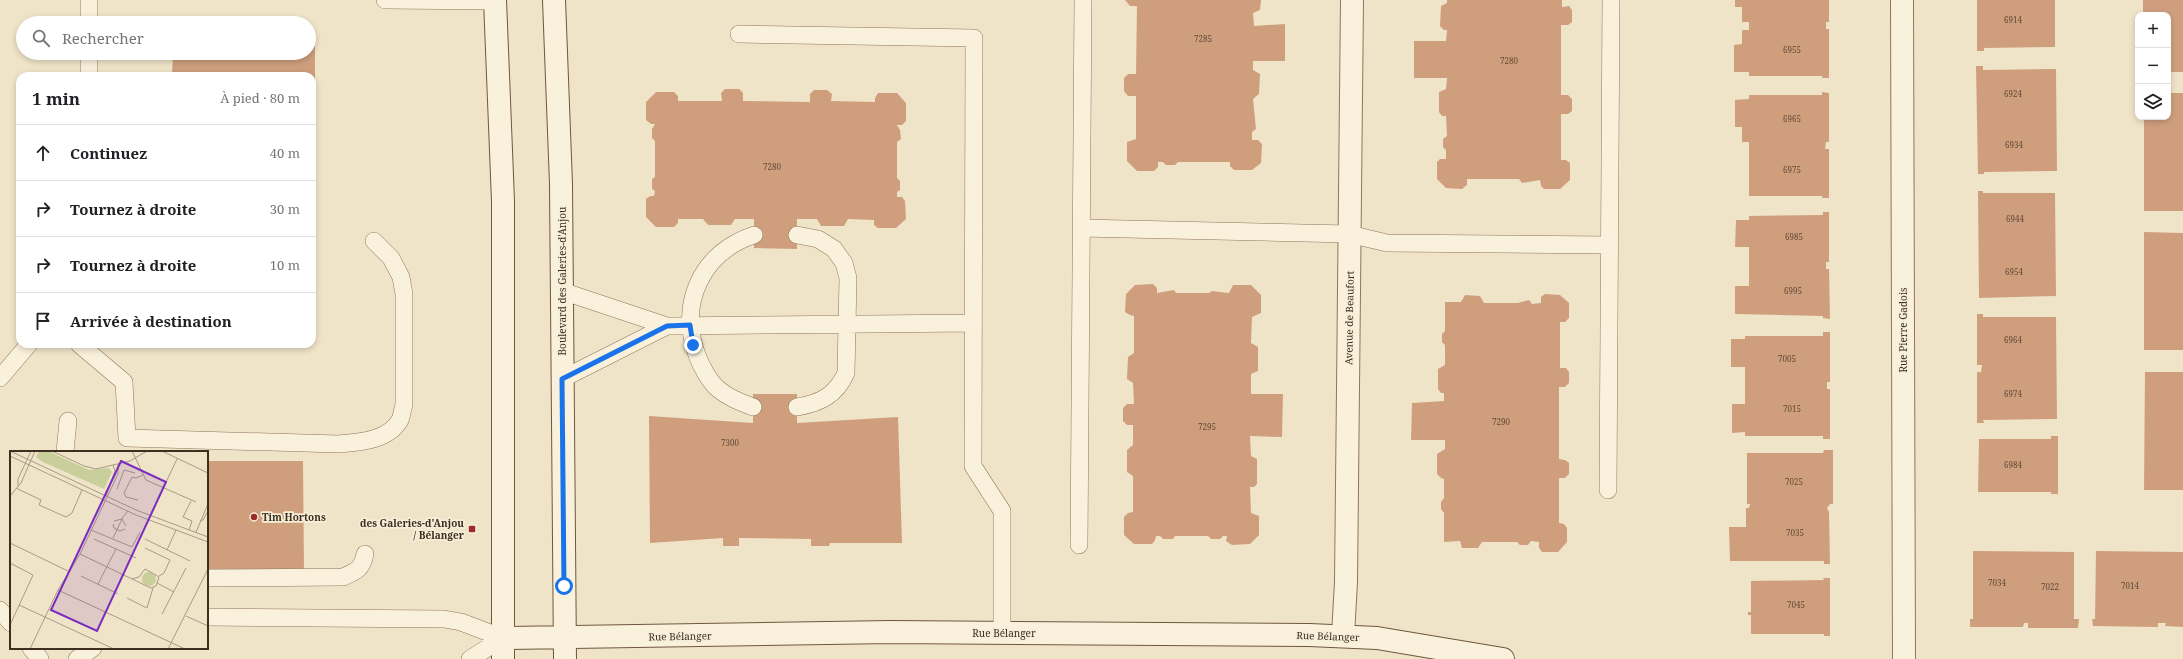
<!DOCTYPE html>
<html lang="fr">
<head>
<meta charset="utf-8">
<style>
  body { margin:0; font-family:"Noto Serif",serif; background:#f6f6f6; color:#202124 }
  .controls { position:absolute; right:12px; top:12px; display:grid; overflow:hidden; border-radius:8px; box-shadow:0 2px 6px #0003 }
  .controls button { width:36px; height:36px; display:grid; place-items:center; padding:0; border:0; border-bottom:1px solid #e0e0e0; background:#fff; color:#202124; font:20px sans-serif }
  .stop { position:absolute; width:12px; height:12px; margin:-9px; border:3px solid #1a73e8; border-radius:50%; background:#fff }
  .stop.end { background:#1a73e8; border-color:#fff; box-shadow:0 1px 4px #0008 }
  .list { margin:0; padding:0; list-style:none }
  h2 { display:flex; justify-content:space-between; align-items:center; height:52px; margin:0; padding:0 16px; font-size:17px }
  h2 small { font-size:13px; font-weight:400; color:#757577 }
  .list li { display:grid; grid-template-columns:26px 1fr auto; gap:12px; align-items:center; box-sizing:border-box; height:56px; padding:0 16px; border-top:1px solid #e0e0e0 }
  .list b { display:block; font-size:15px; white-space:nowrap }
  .list em { font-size:13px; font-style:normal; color:#757577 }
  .icon { flex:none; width:22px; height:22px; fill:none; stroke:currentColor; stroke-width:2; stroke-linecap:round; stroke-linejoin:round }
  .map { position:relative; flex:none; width:2183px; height:659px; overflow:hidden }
  .search { position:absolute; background:#fff; box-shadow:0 2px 6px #0003; left:16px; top:16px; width:300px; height:44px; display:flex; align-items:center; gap:10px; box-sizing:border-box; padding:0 14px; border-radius:22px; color:#757577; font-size:15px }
  .panel { position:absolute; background:#fff; box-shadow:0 2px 6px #0003; left:16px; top:72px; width:300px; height:276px; border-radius:12px }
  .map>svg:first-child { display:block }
  .building { fill:#cf9f7d }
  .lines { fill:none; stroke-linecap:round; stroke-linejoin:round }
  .lane-casing { stroke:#8d765c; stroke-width:18 }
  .street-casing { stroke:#8d765c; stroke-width:24 }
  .secondary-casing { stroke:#6f573f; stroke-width:24 }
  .lane { stroke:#faf1dc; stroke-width:17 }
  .street { stroke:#faf1dc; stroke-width:22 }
  .secondary { stroke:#faf1dc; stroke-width:22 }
  .route { stroke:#1a73e8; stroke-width:5 }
  .poi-dot { fill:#9e2a2b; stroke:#f7eed8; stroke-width:1.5 }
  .labels { text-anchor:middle; stroke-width:3.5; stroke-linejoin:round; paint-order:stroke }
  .number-label { font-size:8px; fill:#624a37 }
  .street-label { font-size:10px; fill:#3d2e20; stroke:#f7eed8 }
  .poi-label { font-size:10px; font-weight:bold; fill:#3d2e20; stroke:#f7eed8; text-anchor:start }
  .inset-road { fill:none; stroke:#a89b85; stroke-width:1 }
  .view { fill:#7b2cbf; fill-opacity:0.15; stroke:#7b2cbf; stroke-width:2 }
  .inset-edge { fill:none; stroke:#3d2e20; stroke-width:2 }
</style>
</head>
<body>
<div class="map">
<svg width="2183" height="659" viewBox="0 0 2183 659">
  <rect width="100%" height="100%" fill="#f0e4c8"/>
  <path class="building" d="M1125,0H1261L1260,10L1253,13L1254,26L1285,24V61H1253V70L1260,74L1259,94L1253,99L1256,129L1252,132V140H1258L1262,144L1261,163L1252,170H1234L1230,166V162H1178L1175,165H1166L1163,162H1158V167L1154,171H1137L1127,161V142L1136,139V96H1128L1124,91V78L1128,74H1136L1137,6H1130Z
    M1447,0H1562V7L1569,6L1572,10V22L1568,25H1561V95H1568L1572,99V111L1568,114H1561V160H1566L1570,163V180L1560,189H1544L1541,186L1540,180L1522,183L1519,179H1467V185L1462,189L1446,188L1437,179V162L1440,159H1446V150L1443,147V139L1447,136L1446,116H1442L1439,112V92L1446,89L1447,78H1414V41H1446L1447,30H1444L1440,26L1441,6L1447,3Z
    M1735,0H1829V22H1826V29H1829V78H1822V76H1749V72H1734V45L1742,44V30H1749V22H1742V7H1735Z
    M1977,0H2055V47L1984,48V51H1977Z
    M2143,0H2183V72H2168V15H2143Z
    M309,46H315V139H312V76H172L173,53H309Z
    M1976,66H1983V70L2056,69L2057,171L1984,172V174H1978Z
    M725,89H739L743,93V101L810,102V94L814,90H827L832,94L831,101L875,102V98L878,93H897L906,103V121L902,125H897L900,130L901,139L897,142V178L900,181V190L897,192V197H902L905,201L906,219L896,228H878L874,225V220L848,219L844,226H821L817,219H797V249L754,248V219H735L731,225H708L703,219H678V223L674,227H656L646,217V199L650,196H654L655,191L652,189V179L655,177V141L652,138V129L655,124H651L646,120V102L656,92H674L678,96V101H722L721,93Z
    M1822,92L1829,93V142H1826L1825,149H1829V198H1822V196H1749V142H1742V127H1735V100L1749,99V95H1822Z
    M2168,93H2183V211H2144V117H2168Z
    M1978,191H1983V193H2055L2056,296L1979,298Z
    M1823,212H1829V262H1826V269H1829L1830,319L1823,318V316L1735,314V286H1749V247H1735L1736,220H1749V216L1823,215Z
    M2144,232L2183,233V350H2144Z
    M1153,284L1157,288V293L1174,290L1176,293H1209L1212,291L1229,293L1233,285H1251L1261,295V313L1252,317L1251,343L1258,347V371L1251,374V394H1283L1282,437L1250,436L1251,456L1257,459V484L1254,487H1250L1251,513L1259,516V535L1250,544L1232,545L1226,541L1227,536H1223L1220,539H1211L1208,536H1175L1173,539H1163L1160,536H1156L1155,540L1152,544H1134L1124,535V517L1128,513L1133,512V476L1127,472V450L1133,445V425H1127L1123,421V408L1127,404H1134L1133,383L1127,379L1128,357L1134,353V316L1130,315L1125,312L1126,294L1135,285Z
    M1545,294L1560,295L1569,303V318L1565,322H1560V368H1566L1569,372V383L1565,387H1559V459L1565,460L1569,463V474L1565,478H1559V523L1564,524L1567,528V542L1558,552H1542L1539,548V542L1531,541L1528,545H1520L1517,542H1482L1478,548H1462L1460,541L1444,542V513L1441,509V502L1444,498V479L1441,478L1437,474V454L1445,449V440H1411L1412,403L1444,401V393H1441L1438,389V369L1445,365V345L1442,342V334L1445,331V302H1461L1465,295L1480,296L1484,303H1518L1529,300L1532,304L1541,303V297Z
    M1977,314H1983V317H2056L2057,419L1983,420L1984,423H1977V372H1981L1982,365H1977Z
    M1823,332H1830V382H1827V389H1830V439H1823V436H1745V432L1732,433V404H1745V367H1731V339H1745V336H1823Z
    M2145,372H2183V490H2144Z
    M753,394H797V423L898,417L902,543H830L829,546H811V539L739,538V546H723V538L650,543L649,416L753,423Z
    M2051,436H2058V494H2051V492H1978L1979,439H2051Z
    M1824,450H1833V504H1830L1827,508L1829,512L1830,564H1824V561H1730L1729,527H1746V508H1749L1750,504H1747V453H1823Z
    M207,461H303L304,570H207Z
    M1973,551L2074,552V619H2079L2078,628H2028V623H2024L2023,627H1970V619H1973Z
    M2096,551L2183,552V627L2165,626L2166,623H2158V627L2093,626L2092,619H2095Z
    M1823,578H1830V636H1824V634H1751V615H1748V612H1751V581L1824,580Z"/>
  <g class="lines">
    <g class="lane-casing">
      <path id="lane" d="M385,0L495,1
        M89,23V0
        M739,34L974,38L973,466L1002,511V633
        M89,76V53
        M1081,228L1349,234L1387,243L1609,245
        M797,235L818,239L834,249L844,263L848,278L846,373C836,395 821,403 797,407
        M562,291L667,326
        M79,344L124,382L127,438L339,444C359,442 388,441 400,420C402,416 402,410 404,405V294L401,277L391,258L374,241
        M0,378L29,344
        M562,379L667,326L973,323
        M753,407C740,402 729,398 718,389C709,381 701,366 697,355C678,303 702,252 754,235
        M65,452L68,421
        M1608,490L1611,0
        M1079,545L1083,0
        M207,578L343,577C357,571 362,569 365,554
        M0,610L11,623
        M207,617L444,619L461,622L503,638
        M31,648L40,659
        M77,659L93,648
        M470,659L503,638"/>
    </g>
    <g class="street-casing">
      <path id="street" d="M1902,0L1904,659
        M1343,635L1346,582L1352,0"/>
    </g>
    <g class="secondary-casing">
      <path id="secondary" d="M495,0L503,201V659
        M554,0L561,184L565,659
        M503,638L891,632L1309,635L1377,638L1503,659"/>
    </g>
    <use href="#lane" class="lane"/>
    <use href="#street" class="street"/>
    <use href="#secondary" class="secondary"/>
  </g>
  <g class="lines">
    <path class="route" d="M564,586L562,379L667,326L690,325L693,345"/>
  </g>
  <g class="poi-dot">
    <circle cx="254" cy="517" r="4"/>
    <rect x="468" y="525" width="8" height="8" rx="2"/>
  </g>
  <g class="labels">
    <g class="number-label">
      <text x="2013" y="23">6914</text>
      <text x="1203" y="42">7285</text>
      <text x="1792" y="53">6955</text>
      <text x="1509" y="64">7280</text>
      <text x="2013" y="97">6924</text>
      <text x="1792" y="122">6965</text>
      <text x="2014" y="148">6934</text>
      <text x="772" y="170">7280</text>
      <text x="1792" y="173">6975</text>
      <text x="2015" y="222">6944</text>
      <text x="1794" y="240">6985</text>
      <text x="2014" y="275">6954</text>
      <text x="1793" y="294">6995</text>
      <text x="2013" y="343">6964</text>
      <text x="1787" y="362">7005</text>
      <text x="2013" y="397">6974</text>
      <text x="1792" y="412">7015</text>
      <text x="1501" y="425">7290</text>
      <text x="1207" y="430">7295</text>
      <text x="730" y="446">7300</text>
      <text x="2013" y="468">6984</text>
      <text x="1794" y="485">7025</text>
      <text x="1795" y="536">7035</text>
      <text x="1997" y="586">7034</text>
      <text x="2130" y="589">7014</text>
      <text x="2050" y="590">7022</text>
      <text x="1796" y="608">7045</text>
    </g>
    <g class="street-label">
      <text transform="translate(562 281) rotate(-90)" y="4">Boulevard des Galeries-d'Anjou</text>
      <text transform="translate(1349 318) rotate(-89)" y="4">Avenue de Beaufort</text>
      <text transform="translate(1903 330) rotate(-90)" y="4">Rue Pierre Gadois</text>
      <text x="1004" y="637">Rue Bélanger</text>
      <text transform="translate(680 636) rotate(-1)" y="4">Rue Bélanger</text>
      <text transform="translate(1328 636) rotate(2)" y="4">Rue Bélanger</text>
    </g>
    <g class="poi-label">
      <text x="262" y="521">Tim Hortons</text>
      <text x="464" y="527" text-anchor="end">des Galeries-d'Anjou<tspan x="464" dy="12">/ Bélanger</tspan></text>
    </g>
  </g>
  <g transform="translate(10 451)">
    <rect width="198" height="198" fill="#f0e4c8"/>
    <path d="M29,0H38L79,19L99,17L102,21L94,38L33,11L26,6ZM132 128a7 7 0 1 1 14 0a7 7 0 1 1-14 0Z" fill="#c9cf9b"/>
    <path class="inset-road" d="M0,0L126,59L198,86M42,0L74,15L86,18L120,10L137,0M122,0L136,29L186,51M152,0L198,22M0,5L126,64L198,91M8,35V28L21,0M6,37L31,49L29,54L56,66L62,62L72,39M107,38L114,19L125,22M0,45L11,32L25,0M96,45L105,20L103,14M128,49L116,46L114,42L122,26L126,27L133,24M140,65L167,8M104,70L112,68L116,75M190,70L193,69L198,60M103,73L104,77L110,80L115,78M81,79L122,96L130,81M179,79L182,70L173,66L181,50M186,81L198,53M103,87L113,66L118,60M84,88L126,107M135,88L180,110M0,92L58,120M135,97L160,109L154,122L149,125M157,99L166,79M70,103L122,128L141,137L146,135L149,126L135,118L129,126L122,128M0,112L23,124L0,174M71,125L108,143M147,132L164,141M88,133L106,98M48,139L175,198M117,147L137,157L143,137M9,154L104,198M152,163L176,117M176,165L198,175M20,198L48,139L70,103L108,23V13M158,198L198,118"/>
    <path class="view" d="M111,10L156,31L87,180L41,159Z"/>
    <rect width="198" height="198" class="inset-edge"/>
  </g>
</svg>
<div class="controls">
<button>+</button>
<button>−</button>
<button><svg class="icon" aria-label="layers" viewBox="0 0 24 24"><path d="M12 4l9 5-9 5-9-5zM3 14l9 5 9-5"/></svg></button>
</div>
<div class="stop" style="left:564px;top:586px"></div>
<div class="stop end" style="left:693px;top:345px"></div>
<div class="search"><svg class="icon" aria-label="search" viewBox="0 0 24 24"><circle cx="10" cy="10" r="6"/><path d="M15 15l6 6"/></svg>Rechercher</div>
<section class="panel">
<h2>1 min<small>À pied · 80 m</small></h2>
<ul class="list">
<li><svg class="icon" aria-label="ahead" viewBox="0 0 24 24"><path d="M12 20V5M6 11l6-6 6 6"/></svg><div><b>Continuez</b></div><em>40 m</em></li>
<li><svg class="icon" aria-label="right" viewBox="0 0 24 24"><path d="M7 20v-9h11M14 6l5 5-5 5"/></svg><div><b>Tournez à droite</b></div><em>30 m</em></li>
<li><svg class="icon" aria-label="right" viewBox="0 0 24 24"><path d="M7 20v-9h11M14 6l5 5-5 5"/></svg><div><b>Tournez à droite</b></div><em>10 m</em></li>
<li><svg class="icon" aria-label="arrive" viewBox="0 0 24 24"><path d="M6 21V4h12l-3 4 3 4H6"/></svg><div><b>Arrivée à destination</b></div></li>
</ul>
</section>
</div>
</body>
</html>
